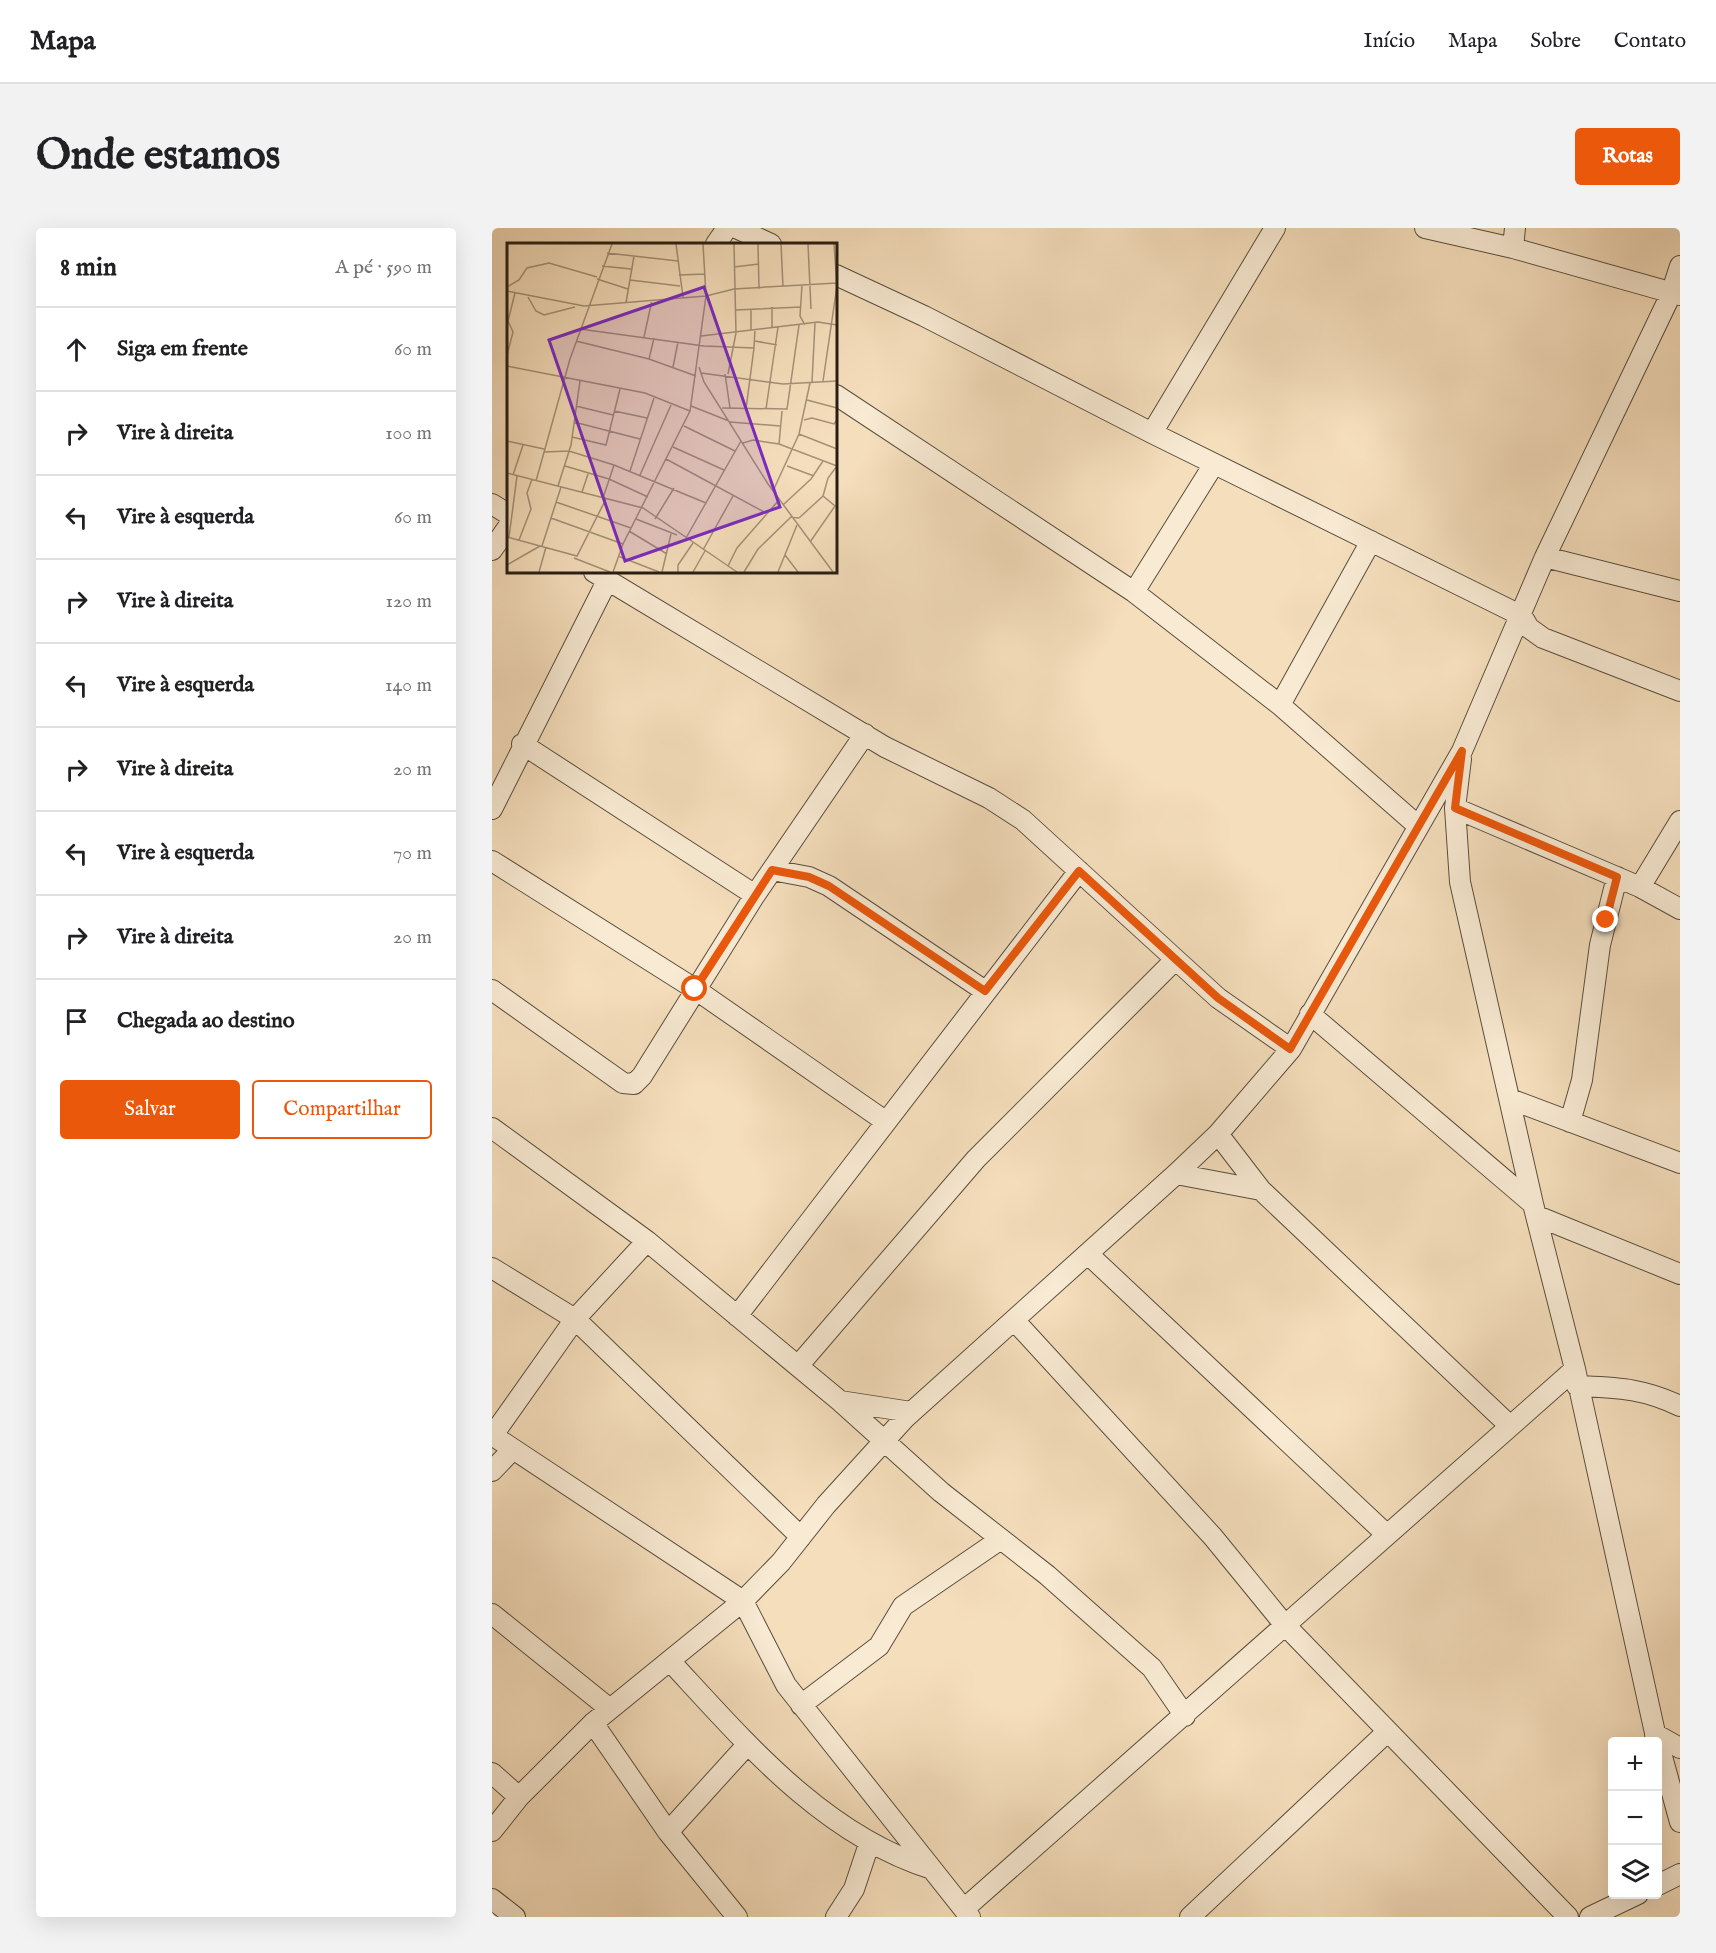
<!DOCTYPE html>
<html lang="pt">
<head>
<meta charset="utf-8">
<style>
  body { margin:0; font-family:"IM FELL English",serif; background:#f2f2f2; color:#202124 }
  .controls { position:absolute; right:18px; bottom:18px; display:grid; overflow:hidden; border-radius:6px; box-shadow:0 6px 24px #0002 }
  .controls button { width:54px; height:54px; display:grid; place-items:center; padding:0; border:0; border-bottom:2px solid #e0e0e0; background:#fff; color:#202124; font:30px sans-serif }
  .stop { position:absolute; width:18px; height:18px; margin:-14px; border:4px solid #ea580c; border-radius:50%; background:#fff }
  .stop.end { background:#ea580c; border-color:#fff; box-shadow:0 2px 6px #0008 }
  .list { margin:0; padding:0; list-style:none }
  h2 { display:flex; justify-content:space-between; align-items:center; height:78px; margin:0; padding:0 24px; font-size:26px }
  h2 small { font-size:20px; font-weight:400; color:#757577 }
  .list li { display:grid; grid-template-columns:39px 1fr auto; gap:18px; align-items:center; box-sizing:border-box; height:84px; padding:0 24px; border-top:2px solid #e0e0e0 }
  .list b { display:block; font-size:22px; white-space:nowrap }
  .list em { font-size:20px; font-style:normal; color:#757577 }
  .actions { display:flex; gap:12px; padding:18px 24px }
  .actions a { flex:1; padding:14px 0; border:2px solid #ea580c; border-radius:6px; text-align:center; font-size:21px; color:#ea580c }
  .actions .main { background:#ea580c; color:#fff }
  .icon { flex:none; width:33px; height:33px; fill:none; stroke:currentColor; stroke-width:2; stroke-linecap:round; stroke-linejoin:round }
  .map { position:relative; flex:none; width:1188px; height:1689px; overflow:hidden; border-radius:6px }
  header { display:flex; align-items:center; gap:36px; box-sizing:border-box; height:84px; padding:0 30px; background:#fff; border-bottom:2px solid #e0e0e0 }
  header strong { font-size:28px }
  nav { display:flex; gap:33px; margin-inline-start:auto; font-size:21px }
  .intro { display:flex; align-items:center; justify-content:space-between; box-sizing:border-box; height:144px; padding:0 36px }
  h1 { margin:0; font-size:42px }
  .button { padding:15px 27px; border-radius:6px; background:#ea580c; color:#fff; font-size:21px; font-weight:700 }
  main { display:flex; gap:36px; padding:0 36px }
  aside { flex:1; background:#fff; border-radius:6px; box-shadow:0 6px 24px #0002 }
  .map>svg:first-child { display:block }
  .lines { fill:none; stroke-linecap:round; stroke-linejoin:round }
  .minor-casing { stroke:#5a4e3d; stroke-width:22 }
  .minor { stroke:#f8ead3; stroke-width:20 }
  .route { stroke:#ea580c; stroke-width:8 }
  .inset-road { fill:none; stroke:#a39178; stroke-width:1.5 }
  .view { fill:#7b2cbf; fill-opacity:0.15; stroke:#7b2cbf; stroke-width:3 }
  .inset-edge { fill:none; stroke:#271e13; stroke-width:3 }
</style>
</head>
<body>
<header>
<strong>Mapa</strong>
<nav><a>Início</a><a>Mapa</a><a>Sobre</a><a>Contato</a></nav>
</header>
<div class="intro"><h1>Onde estamos</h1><a class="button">Rotas</a></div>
<main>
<aside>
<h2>8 min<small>A pé · 590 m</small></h2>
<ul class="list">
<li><svg class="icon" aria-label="ahead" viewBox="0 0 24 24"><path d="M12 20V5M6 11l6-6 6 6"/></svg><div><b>Siga em frente</b></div><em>60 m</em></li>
<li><svg class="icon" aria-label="right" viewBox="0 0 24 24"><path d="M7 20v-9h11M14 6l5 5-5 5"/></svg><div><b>Vire à direita</b></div><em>100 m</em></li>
<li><svg class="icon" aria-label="left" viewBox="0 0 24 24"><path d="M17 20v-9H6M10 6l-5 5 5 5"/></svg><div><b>Vire à esquerda</b></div><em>60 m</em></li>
<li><svg class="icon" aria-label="right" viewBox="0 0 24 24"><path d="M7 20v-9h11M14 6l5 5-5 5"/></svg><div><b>Vire à direita</b></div><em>120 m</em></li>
<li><svg class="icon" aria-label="left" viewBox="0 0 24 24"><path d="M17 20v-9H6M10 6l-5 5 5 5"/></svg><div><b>Vire à esquerda</b></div><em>140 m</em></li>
<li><svg class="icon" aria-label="right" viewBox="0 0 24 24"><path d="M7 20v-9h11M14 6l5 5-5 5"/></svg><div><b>Vire à direita</b></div><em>20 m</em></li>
<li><svg class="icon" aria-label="left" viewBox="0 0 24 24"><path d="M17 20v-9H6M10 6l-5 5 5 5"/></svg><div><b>Vire à esquerda</b></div><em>70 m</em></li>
<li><svg class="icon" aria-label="right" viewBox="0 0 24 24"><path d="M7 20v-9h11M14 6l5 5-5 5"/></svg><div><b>Vire à direita</b></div><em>20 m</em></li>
<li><svg class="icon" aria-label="arrive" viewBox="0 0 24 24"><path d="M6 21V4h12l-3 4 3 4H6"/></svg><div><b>Chegada ao destino</b></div></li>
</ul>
<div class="actions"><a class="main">Salvar</a><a>Compartilhar</a></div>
</aside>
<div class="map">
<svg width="1188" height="1689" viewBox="0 0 1188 1689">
  <rect width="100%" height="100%" fill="#f5debc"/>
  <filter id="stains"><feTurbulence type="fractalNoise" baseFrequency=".00333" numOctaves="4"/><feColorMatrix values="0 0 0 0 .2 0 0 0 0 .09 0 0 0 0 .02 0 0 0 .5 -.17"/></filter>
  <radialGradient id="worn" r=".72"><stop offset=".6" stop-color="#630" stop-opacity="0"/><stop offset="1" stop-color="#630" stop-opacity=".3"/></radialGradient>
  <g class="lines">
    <g class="minor-casing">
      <path id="minor" d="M244,0L279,16
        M933,0L1021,20L1188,67
        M224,16L235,0
        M1021,20L1023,0
        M344,47L432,88L660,205L1030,388L1037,400L1051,410L1188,463
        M344,167L642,364L788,477L925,597
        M660,205L783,0
        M0,276L16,286
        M0,322L16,299
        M1053,329L1188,363
        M102,344L393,519L497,570L531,592L726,770L799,821
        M642,364L722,236
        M788,477L879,313
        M30,516L263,667
        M969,531L963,580L968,654L1041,976L1083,1141L1165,1514
        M963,580L1148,659L1188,681
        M0,581L115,353
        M0,633L203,761L393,893
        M280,642L317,649L337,658L493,763
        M1148,659L1188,593
        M0,762L131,855L142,856L150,848L263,667L373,506
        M818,786L1041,976
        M1018,871L1188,935
        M1078,894L1090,852L1108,717L1125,649
        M0,900L155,1013L348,1173L449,1264L555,1347L660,1440L693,1488
        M726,906L769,962L1017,1197
        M684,946L769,962
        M1045,988L1188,1046
        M596,1026L894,1306
        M0,1040L83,1091L309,1309
        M245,1088L587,643
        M522,1092L721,1309L792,1396L1076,1689
        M306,1138L484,931L683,732
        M1085,1158C1127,1160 1150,1160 1188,1178
        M348,1173L419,1184
        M0,1207L251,1373L294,1457L478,1689
        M1,1207L83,1091L155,1013
        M0,1243L21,1221
        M0,1386L118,1481
        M178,1433C253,1514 331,1607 440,1641
        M309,1477L387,1418L411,1378L509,1311
        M101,1495L176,1604L245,1689
        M1163,1506L1188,1520
        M1166,1514L1188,1594
        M0,1545L27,1569
        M0,1603L27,1569L101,1495L251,1373L289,1334L334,1277L413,1190L684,946L726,906L799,821L970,523L1053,329L1179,66L1188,38
        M176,1604L255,1517
        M1166,1657L1188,1646
        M0,1671L23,1689
        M472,1681L1083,1141
        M344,1689L362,1661L377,1616
        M698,1689L895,1504
        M1098,1689L1146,1666"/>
    </g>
    <use href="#minor" class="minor"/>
  </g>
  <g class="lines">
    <path class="route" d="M203,761L280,642L317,649L337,658L493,763L587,643L726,770L798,821L970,523L963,580L1125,649L1114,692"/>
  </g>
  <g transform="translate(15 15)">
    <rect width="330" height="330" fill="#f5debc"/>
    <path class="inset-road" d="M169,1L176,54M251,1L252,46M274,1L276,44M301,1L304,66M100,10L171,18M95,23L124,26M227,24L252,21M172,32L198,31M90,36L121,46M123,37L173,43M295,42L293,73L298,82M0,44L12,37L20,25L42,20L90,34M0,48L77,63L199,53L227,46L330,40M21,54L29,68L37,72L68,64M119,60L127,13M244,66V87M228,67L294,64M265,84V64M73,86L197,103L247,105L248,86M194,93L311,79L330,82M137,94L145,57M69,98L142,116L189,133M248,98L270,102M0,112L6,89L1,78L8,50M142,116L147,95M0,123L138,150L183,168M166,124L171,99M192,124L197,139L261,241L326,329M194,130L276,141L330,138M218,131L223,165M221,131L229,90L227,1M316,138L330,43L327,1M305,139L308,80M300,157L330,165M69,163L106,172M184,163L222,178M215,165L280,166L292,82M239,166L247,105M259,166L271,84M107,168L140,175M297,177L305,175L327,181L330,177M67,179L133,196M223,179L273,183M177,183L228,208M292,191L330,206M65,194L99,202L113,146M0,198L37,206M236,200L246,197L272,201L330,223M272,201L275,168M166,204L217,227M37,209L62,208L107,222L199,260M159,216L259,270M58,223L102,236L141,254M280,223L307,233M123,228L147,155M0,230L136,265L230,329M6,232L16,202M133,232L164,162M29,238L63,116L105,1M51,243L64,202L73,138M266,248L292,191L303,140M75,249L81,231M96,255L107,222M49,259L124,285M276,262L304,236L316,218M44,275L116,301M292,275L316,253L321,235L330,223M129,276L170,292M148,276L167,245M122,288L160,311M0,294L70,313L99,256M2,294L10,233M179,295L234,198M12,297L24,266L20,250L25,236M303,299L328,263L316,253M35,303L54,244M196,307L226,253M278,312L291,329M111,313L152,329M67,315L103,329M0,322L33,303M221,323L230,305L272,257M32,329L39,304M106,329L116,301L183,168L199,53L196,1M155,329L164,291M171,329V322L186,300M186,329L198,308M237,329L251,306L284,274L292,275M271,329L290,282"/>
    <path class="view" d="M197,44L273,264L118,318L42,97Z"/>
    <rect width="330" height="330" class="inset-edge"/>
  </g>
  <rect width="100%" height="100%" filter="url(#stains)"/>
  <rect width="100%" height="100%" fill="url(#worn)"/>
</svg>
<div class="controls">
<button>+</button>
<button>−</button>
<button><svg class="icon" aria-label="layers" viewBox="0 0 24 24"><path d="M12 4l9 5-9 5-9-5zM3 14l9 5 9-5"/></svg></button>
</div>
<div class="stop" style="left:203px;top:761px"></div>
<div class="stop end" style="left:1114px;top:692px"></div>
</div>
</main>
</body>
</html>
